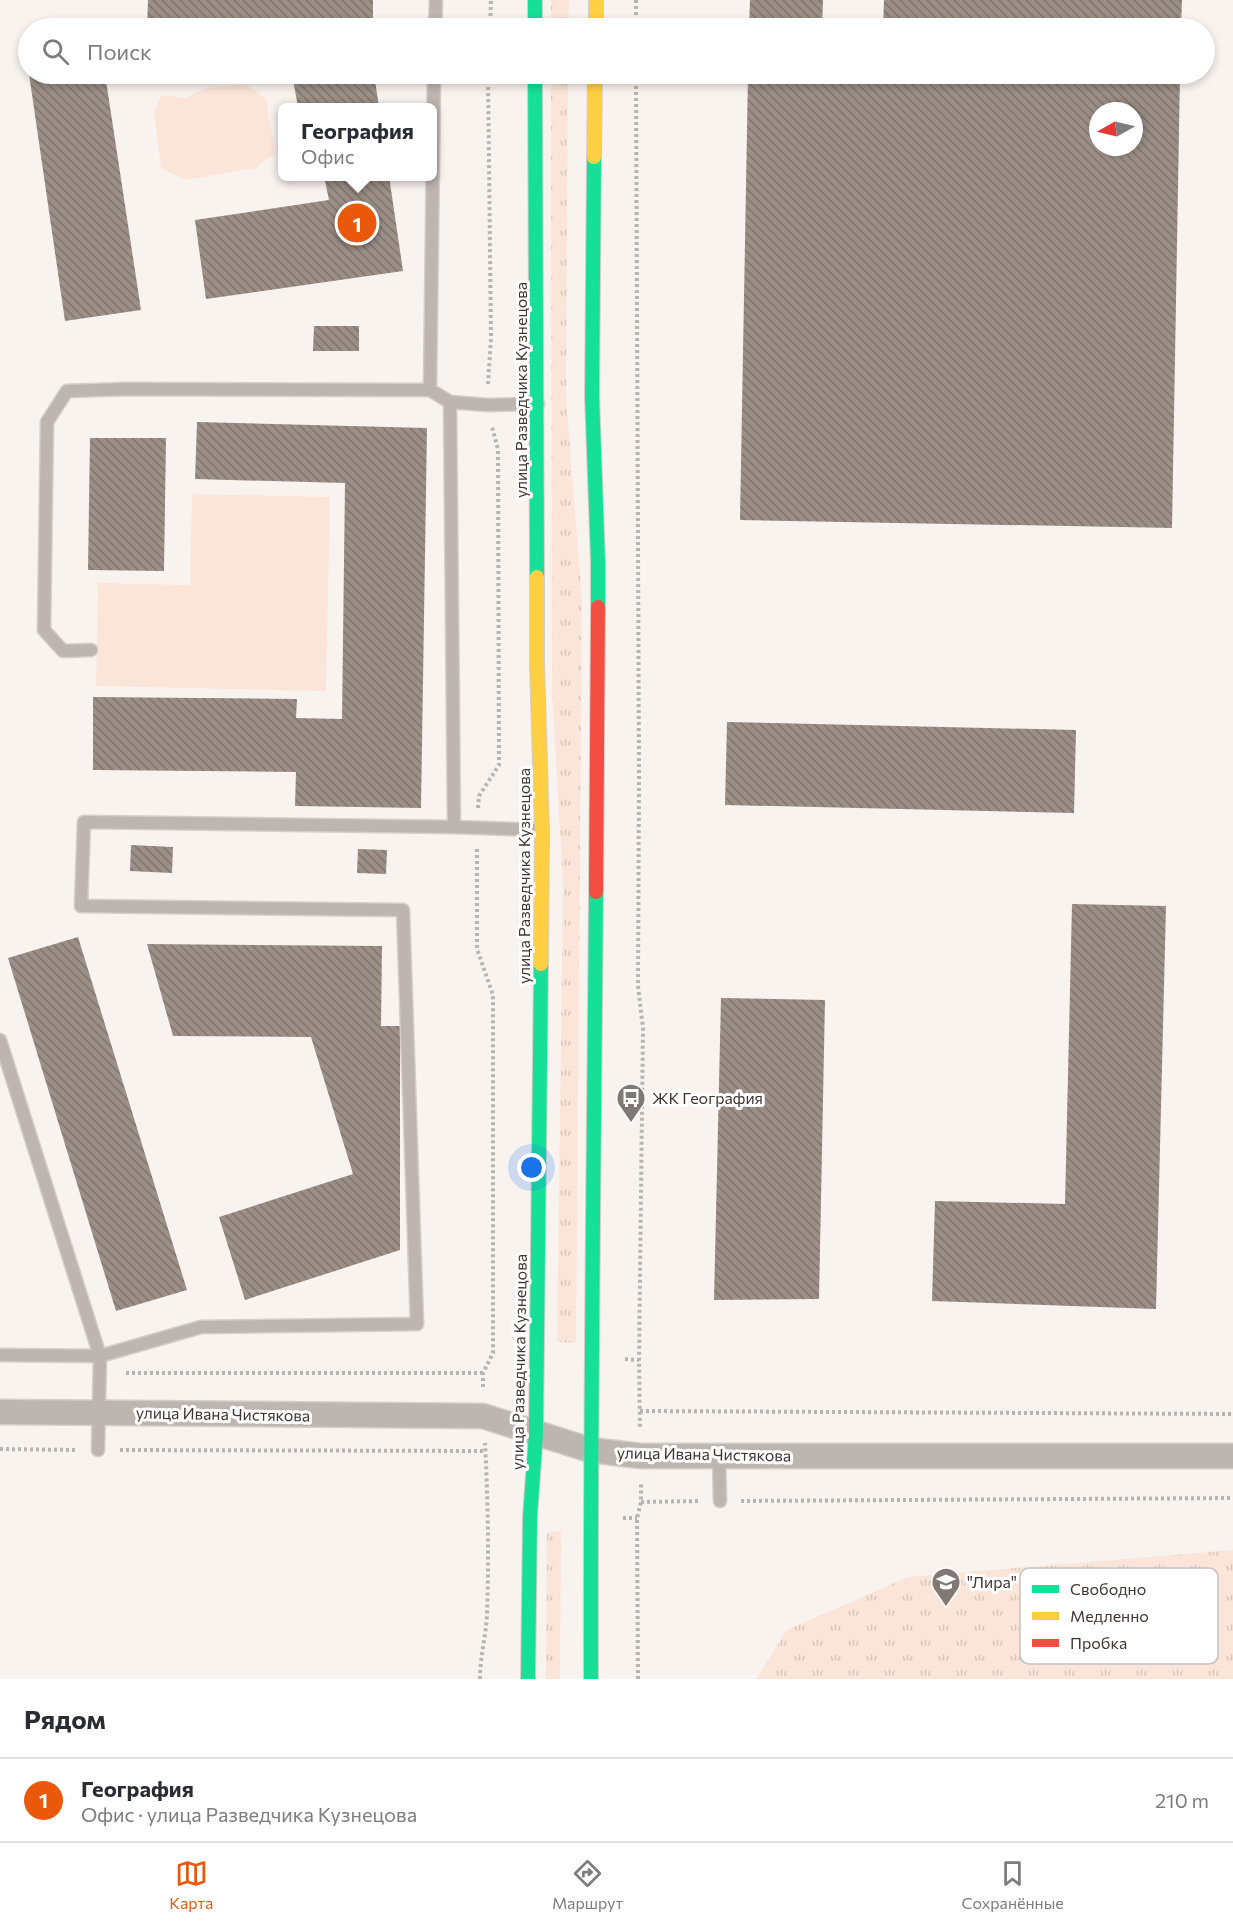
<!DOCTYPE html>
<html lang="ru">
<head>
<meta charset="utf-8">
<style>
  body { margin:0; font-family:Commissioner,sans-serif; background:#f7f7f7; color:#2b2b33 }
  .compass { position:absolute; left:1089px; top:102px; width:54px; height:54px; border-radius:50%; background:#fff; box-shadow:0 3px 9px #0003; rotate:262deg }
  .you { position:absolute; left:532px; top:1168px; width:21px; height:21px; margin:-15px; border:4px solid #fff; border-radius:50%; background:#1a73e8; box-shadow:0 0 0 9px #1a73e833 }
  .badge { display:grid; place-items:center; width:39px; height:39px; border-radius:50%; background:#ea580c; color:#fff; font-size:20px; font-weight:700 }
  .pin { position:absolute; translate:-50% -50%; border:3px solid #fff; box-shadow:0 2px 6px #0006 }
  .popup { position:absolute; left:278px; top:103px; width:159px; height:78px; box-sizing:border-box; display:grid; place-content:center; border-radius:9px; background:#fff; filter:drop-shadow(0 2px 4px #0005); font-size:20px; white-space:nowrap; color:#7c7c81 }
  .popup b { font-size:22px; color:#2b2b33 }
  .popup::after { content:''; position:absolute; left:50%; top:100%; margin-left:-12px; border:12px solid transparent; border-top-color:#fff }
  .list { margin:0; padding:0; list-style:none }
  h2 { display:flex; justify-content:space-between; align-items:center; height:78px; margin:0; padding:0 24px; font-size:26px }
  h2 small { font-size:20px; font-weight:400; color:#7c7c81 }
  .list li { display:grid; grid-template-columns:39px 1fr auto; gap:18px; align-items:center; box-sizing:border-box; height:84px; padding:0 24px; border-top:2px solid #e1e1e2 }
  .list b { display:block; font-size:22px; white-space:nowrap }
  .list p { margin:0; font-size:20px; white-space:nowrap; color:#7c7c81 }
  .list em { font-size:20px; font-style:normal; color:#7c7c81 }
  .icon { flex:none; width:33px; height:33px; fill:none; stroke:currentColor; stroke-width:2; stroke-linecap:round; stroke-linejoin:round }
  .map { position:relative; flex:none; width:1233px; height:1679px; overflow:hidden }
  .search { position:absolute; background:#fff; box-shadow:0 3px 9px #0003; left:18px; right:18px; top:18px; height:66px; display:flex; align-items:center; gap:15px; box-sizing:border-box; padding:0 21px; border-radius:33px; color:#7c7c81; font-size:22px }
  .sheet { height:162px; background:#fff }
  nav { display:flex; justify-content:space-around; align-items:center; box-sizing:border-box; height:84px; border-top:2px solid #e1e1e2; background:#fff; font-size:16px; color:#7c7c81 }
  nav a { display:grid; justify-items:center; gap:3px }
  nav .on { color:#ea580c }
  .map>svg:first-child { display:block }
  .grass { fill:url(#grass-tufts) }
  .park { fill:#fbe5d9 }
  .building { fill:url(#building-back-hatch); fill-rule:evenodd }
  .lines { fill:none; stroke-linecap:round; stroke-linejoin:round }
  .lane-casing { stroke:#d3ceca; stroke-width:15 }
  .street-casing { stroke:#d3ceca; stroke-width:27 }
  .fast-casing { stroke:#d3ceca; stroke-width:16 }
  .slow-casing { stroke:#d3ceca; stroke-width:16 }
  .jam-casing { stroke:#d3ceca; stroke-width:16 }
  .path { stroke:#bbb3af; stroke-width:4; stroke-dasharray:3 3; stroke-linecap:butt }
  .lane { stroke:#bdb5b0; stroke-width:12 }
  .street { stroke:#bdb5b0; stroke-width:24 }
  .fast { stroke:#16e098; stroke-width:14 }
  .slow { stroke:#ffcf43; stroke-width:14 }
  .jam { stroke:#f24e42; stroke-width:14 }
  .labels { text-anchor:middle; stroke-width:6; stroke-linejoin:round; paint-order:stroke }
  .street-label { font-size:16px; fill:#403530; stroke:#fff }
  .poi-label { font-size:16px; fill:#403530; stroke:#fff; text-anchor:start }
  .key { fill:#fff; stroke:#c6c2c1; stroke-width:1.5 }
  .key-label { font-size:16px; fill:#403530 }
</style>
</head>
<body>
<div class="map">
<svg width="1233" height="1679" viewBox="0 0 1233 1679">
  <defs>
    <pattern id="grass-tufts" width="24" height="20" patternUnits="userSpaceOnUse" patternTransform="scale(1.5)"><rect width="24" height="20" fill="#fbe5d9"/><path d="M3 7l-1-3M5 7V3M7 7l1-3M15 17l-1-3M17 17v-4M19 17l1-3" fill="none" stroke="#d8c5bb"/></pattern>
    <pattern id="building-back-hatch" width="6" height="6" patternUnits="userSpaceOnUse" patternTransform="scale(1.5)"><rect width="6" height="6" fill="#9b8f87"/><path d="M-1 5l2 2M0 0l6 6M5-1l2 2" fill="none" stroke="#80766f"/></pattern>
  </defs>
  <rect width="100%" height="100%" fill="#f9f3f0"/>
  <path class="grass" d="M551,0H569L568,28H551Z
    M551,74H568L566,397L582,600L576,1343L557,1342L563,885L552,691Z
    M561,1531L560,1679H546L547,1532Z
    M1233,1550V1679H756L787,1630L908,1577Z"/>
  <path class="park" d="M246,84L266,99L275,153L256,168L185,180L161,168L154,111L162,95L185,98L207,88Z
    M192,494L330,497L326,691L96,686L98,583L190,585Z"/>
  <path class="building" d="M148,0H373V28H147Z
    M750,0H823L822,28H749Z
    M884,0H1182L1181,28H883Z
    M29,74H105L141,310L65,321Z
    M292,74H374L379,107H298Z
    M748,74H1180L1172,528L740,520ZM1098,111H1134V147H1098Z
    M324,176H389L403,271L206,299L195,220L329,200Z
    M314,326H359V351H313Z
    M197,422L427,428L421,808L295,806L296,772L93,770V697L297,699L296,718L342,719L345,483L195,479Z
    M90,438H166L164,571L88,570Z
    M727,722L1076,730L1074,813L725,805Z
    M131,845L173,847L172,873L130,871Z
    M358,849L387,850L386,874L357,873Z
    M1072,904L1166,906L1156,1309L932,1301L935,1201L1065,1204Z
    M78,937L187,1290L116,1311L8,958Z
    M147,944L382,946L381,1026H400V1250L245,1300L219,1217L353,1174L311,1037L173,1036Z
    M721,998L825,1000L819,1299L714,1300Z"/>
  <g class="lines">
    <g class="lane-casing">
      <path id="lane" d="M435,28L436,0
        M450,402L487,405L538,404
        M91,650L63,651L44,630L47,422L67,391L126,389L430,390L434,74
        M454,827L540,830
        M0,1040L100,1356L0,1355
        M98,1450L100,1356L201,1327L417,1324L403,910L81,906L84,822L454,827L450,402L430,390
        M719,1457L720,1501"/>
    </g>
    <g class="street-casing">
      <path id="street" d="M0,1412L483,1416L590,1450L641,1456H1233"/>
    </g>
    <g class="fast-casing">
      <path id="fast" d="M535,0V28
        M535,74L537,577
        M594,157L592,396L598,561V607
        M528,1679L530,1517L536,1433L541,964
        M591,1679C590,1417 594,1154 596,892"/>
    </g>
    <g class="slow-casing">
      <path id="slow" d="M596,0V28
        M594,157L595,74
        M537,577V663L542,830L541,964"/>
    </g>
    <g class="jam-casing">
      <path id="jam" d="M596,892L598,607"/>
    </g>
    <path class="path" d="M636,0V28
      M490,28L491,0
      M636,74L639,776L638,986L643,1028L639,1360L640,1428
      M488,384L491,338L488,74
      M478,808L479,796L499,765L498,449L492,427
      M477,849V949L493,995V1353L483,1373V1388
      M625,1359L639,1360
      M126,1373H483
      M640,1411L1233,1414
      M0,1449L76,1450
      M120,1450L485,1451
      M741,1501L1233,1498
      M641,1502L701,1501
      M623,1518H637
      M480,1679C480,1657 486,1636 487,1615C489,1558 488,1500 485,1443
      M638,1679L637,1518L641,1502V1484"/>
    <use href="#lane" class="lane"/>
    <use href="#street" class="street"/>
    <use href="#fast" class="fast"/>
    <use href="#slow" class="slow"/>
    <use href="#jam" class="jam"/>
  </g>
  <defs>
    <g id="bus-pin" transform="scale(1.5)"><path d="M0 17L-7.5 6A9.5 9.5 0 1 1 7.5 6Z" fill="#817873" stroke="#fff"/><path d="M-5-6H5V4H4V6H2V4H-2V6H-4V4H-5ZM-3.5-4V0h7V-4ZM-3.5 1.2v1.5H-2V1.2ZM2 1.2v1.5H3.5V1.2Z" fill="#fff"/></g>
    <g id="school-pin" transform="scale(1.5)"><path d="M0 17L-7.5 6A9.5 9.5 0 1 1 7.5 6Z" fill="#817873" stroke="#fff"/><path d="M0-5L7-2L0 1L-7-2ZM-4 1L0 2.5L4 1V4Q0 6-4 4Z" fill="#fff"/></g>
  </defs>
  <g fill-rule="evenodd">
    <use href="#bus-pin" x="631" y="1098"/>
    <use href="#school-pin" x="946" y="1582"/>
  </g>
  <g class="labels">
    <g class="street-label">
      <text transform="translate(521 390) rotate(-90)" y="6">улица Разведчика Кузнецова</text>
      <text transform="translate(524 876) rotate(-90)" y="6">улица Разведчика Кузнецова</text>
      <text transform="translate(519 1362) rotate(-89)" y="6">улица Разведчика Кузнецова</text>
      <text transform="translate(223 1414) rotate(1)" y="6">улица Ивана Чистякова</text>
      <text transform="translate(704 1454) rotate(1)" y="6">улица Ивана Чистякова</text>
    </g>
    <g class="poi-label">
      <text x="652" y="1104">ЖК География</text>
      <text x="967" y="1588">"Лира"</text>
    </g>
  </g>
  <rect x="1020" y="1568" width="198" height="96" rx="9" class="key"/>
  <rect x="1032" y="1585" width="27" height="8" fill="#16e098"/>
  <rect x="1032" y="1612" width="27" height="8" fill="#ffcf43"/>
  <rect x="1032" y="1639" width="27" height="8" fill="#f24e42"/>
  <g class="key-label">
    <text x="1070" y="1595">Свободно</text>
    <text x="1070" y="1622">Медленно</text>
    <text x="1070" y="1649">Пробка</text>
  </g>
</svg>
<svg class="compass" viewBox="-18 -18 36 36"><path d="M0-13l5 13h-10z" fill="#e53935"/><path d="M0 13l5-13h-10z" fill="#7c7c81"/></svg>
<div class="you"></div>
<div class="pin badge" style="left:357px;top:223px">1</div>
<div class="popup"><b>География</b>Офис</div>
<div class="search"><svg class="icon" aria-label="search" viewBox="0 0 24 24"><circle cx="10" cy="10" r="6"/><path d="M15 15l6 6"/></svg>Поиск</div>
</div>
<section class="sheet">
<h2>Рядом<small></small></h2>
<ul class="list">
<li><span class="badge">1</span><div><b>География</b><p>Офис · улица Разведчика Кузнецова</p></div><em>210 m</em></li>
</ul>
</section>
<nav>
<a class="on"><svg class="icon" aria-label="map" viewBox="0 0 24 24"><path d="M3 6l6-2 6 2 6-2v14l-6 2-6-2-6 2zM9 4v14M15 6v14"/></svg>Карта</a>
<a><svg class="icon" aria-label="directions" viewBox="0 0 24 24"><path d="M12 3l9 9-9 9-9-9zM9 14v-3h6M13 9l2 2-2 2"/></svg>Маршрут</a>
<a><svg class="icon" aria-label="saved" viewBox="0 0 24 24"><path d="M7 4h10v16l-5-4-5 4z"/></svg>Сохранённые</a>
</nav>
</body>
</html>
